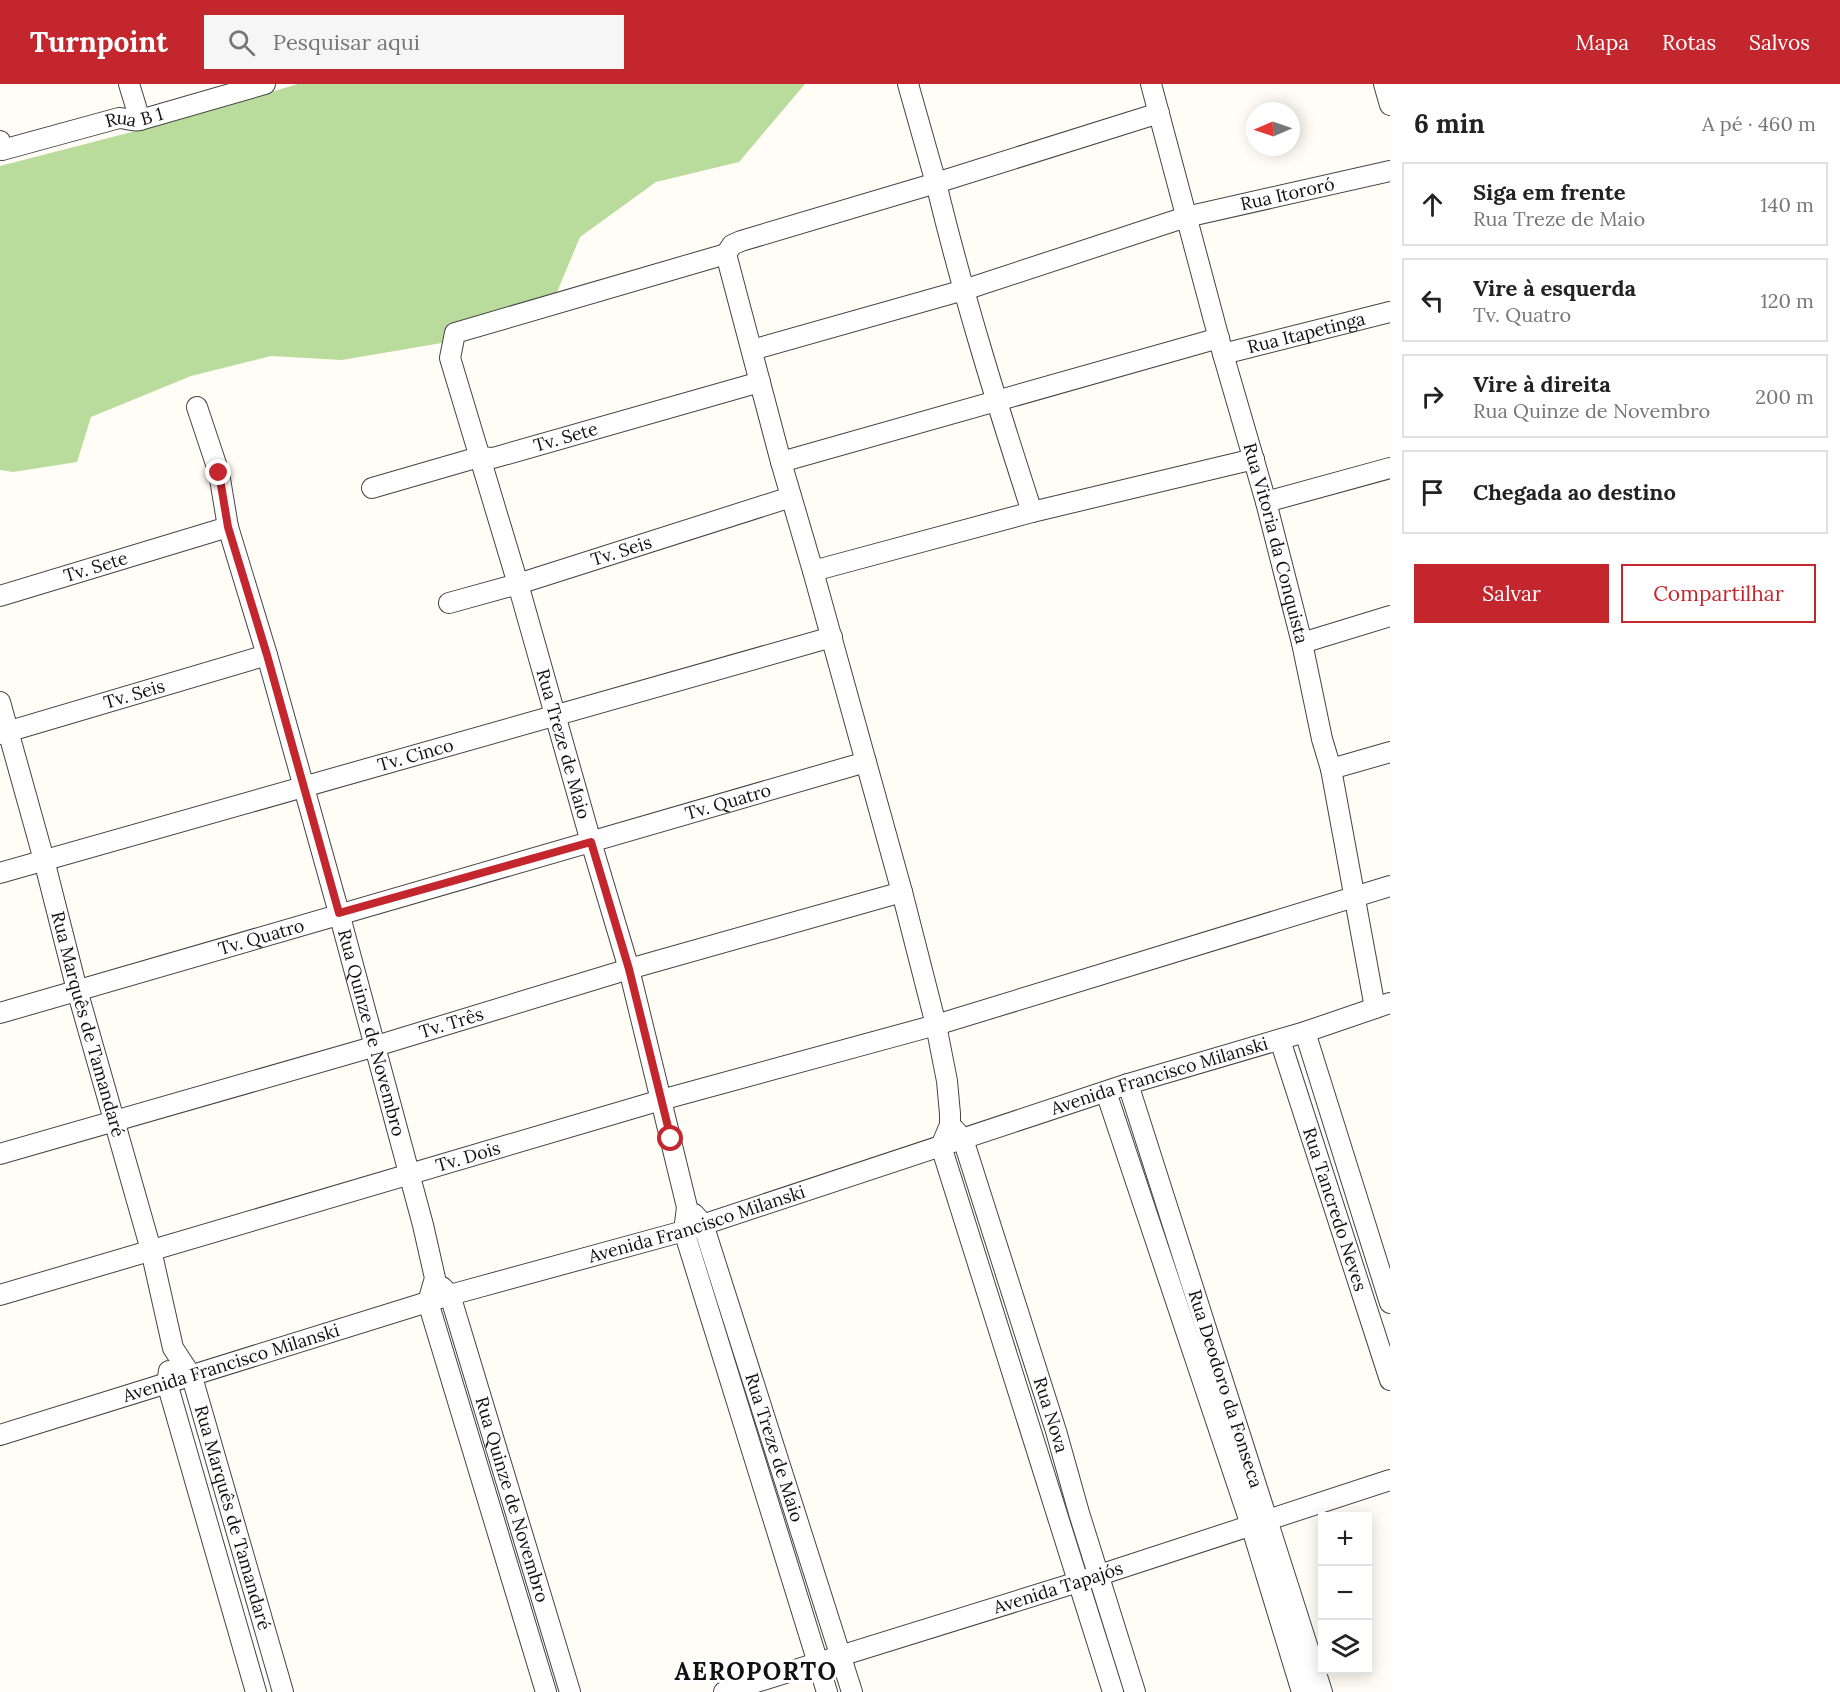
<!DOCTYPE html>
<html lang="pt">
<head>
<meta charset="utf-8">
<style>
  body { margin:0; font-family:Lora,serif; background:#f6f6f6; color:#222 }
  .controls { position:absolute; right:18px; bottom:18px; display:grid; overflow:hidden; border-radius:0px; box-shadow:0 3px 15px #0003 }
  .controls button { width:54px; height:54px; display:grid; place-items:center; padding:0; border:0; border-bottom:2px solid #e0e0e0; background:#fff; color:#222; font:30px sans-serif }
  .compass { position:absolute; left:1246px; top:18px; width:54px; height:54px; border-radius:50%; background:#fff; box-shadow:0 3px 15px #0003; rotate:268deg }
  .stop { position:absolute; width:18px; height:18px; margin:-14px; border:4px solid #c4262e; border-radius:50%; background:#fff }
  .stop.end { background:#c4262e; border-color:#fff; box-shadow:0 2px 6px #0008 }
  .list { margin:0; padding:0; list-style:none }
  h2 { display:flex; justify-content:space-between; align-items:center; height:78px; margin:0; padding:0 24px; font-size:26px }
  h2 small { font-size:20px; font-weight:400; color:#767676 }
  .list li { display:grid; grid-template-columns:39px 1fr auto; gap:18px; align-items:center; box-sizing:border-box; height:84px; margin:0 12px 12px; padding:0 12px; border:2px solid #e0e0e0; border-radius:0px }
  .list b { display:block; font-size:22px; white-space:nowrap }
  .list p { margin:0; font-size:20px; white-space:nowrap; color:#767676 }
  .list em { font-size:20px; font-style:normal; color:#767676 }
  .actions { display:flex; gap:12px; padding:18px 24px }
  .actions a { flex:1; padding:14px 0; border:2px solid #c4262e; border-radius:0px; text-align:center; font-size:21px; color:#c4262e }
  .actions .main { background:#c4262e; color:#fff }
  .icon { flex:none; width:33px; height:33px; fill:none; stroke:currentColor; stroke-width:2; stroke-linecap:round; stroke-linejoin:round }
  .map { position:relative; flex:none; width:1390px; height:1608px; overflow:hidden }
  header { display:flex; align-items:center; gap:36px; box-sizing:border-box; height:84px; padding:0 30px; background:#c4262e; color:#fff }
  header strong { font-size:28px }
  nav { display:flex; gap:33px; margin-inline-start:auto; font-size:21px }
  .search { width:420px; height:54px; background:#f6f6f6; display:flex; align-items:center; gap:15px; box-sizing:border-box; padding:0 21px; border-radius:0px; color:#767676; font-size:22px }
  main { display:flex }
  aside { flex:1; background:#fff }
  .map>svg:first-child { display:block }
  .forest { fill:#b9dc9c }
  .lines { fill:none; stroke-linecap:round; stroke-linejoin:round }
  .minor-casing { stroke:#444; stroke-width:22 }
  .minor { stroke:#fff; stroke-width:20 }
  .route { stroke:#c4262e; stroke-width:8 }
  .labels { text-anchor:middle; stroke-width:6; stroke-linejoin:round; paint-order:stroke }
  .street-label { font-size:18px; fill:#111; stroke:#fff }
  .district-label { font-size:24px; font-weight:bold; letter-spacing:1.5px; fill:#111; stroke:#fff }
</style>
</head>
<body>
<header>
<strong>Turnpoint</strong>
<div class="search"><svg class="icon" aria-label="search" viewBox="0 0 24 24"><circle cx="10" cy="10" r="6"/><path d="M15 15l6 6"/></svg>Pesquisar aqui</div>
<nav><a>Mapa</a><a>Rotas</a><a>Salvos</a></nav>
</header>
<main>
<div class="map">
<svg width="1390" height="1608" viewBox="0 0 1390 1608">
  <rect width="100%" height="100%" fill="#fffdf5"/>
  <path class="forest" d="M298,0H805L739,78L656,98L580,153L547,232L465,255L342,276L271,272L191,292L91,333L77,378L13,388L0,386V82L155,42Z"/>
  <g class="lines">
    <g class="minor-casing">
      <g id="minor">
        <path d="M129,0L140,36"/>
        <path d="M908,0L936,99L1159,29"/>
        <path id="s1" d="M1151,0L1223,270L1266,418L1302,559L1322,655L1331,685L1375,924"/>
        <path d="M1384,0L1390,21"/>
        <path id="s2" d="M0,57L2,66L119,34C127,34 132,38 140,36L265,0"/>
        <path id="s3" d="M726,170L455,249L450,274L518,500L591,758L629,885L687,1123L684,1147L827,1608"/>
        <path id="s4" d="M752,266L964,206L1186,133L1390,87"/>
        <path id="s5" d="M1223,270L1390,228"/>
        <path id="s6" d="M197,323L219,389L228,443L267,571L339,829L423,1141L435,1194L428,1218L546,1608"/>
        <path d="M781,378L1219,254"/>
        <path id="s7" d="M372,404L479,373L493,374L760,298"/>
        <path d="M1266,418L1390,384"/>
        <path d="M1032,428C997,320 963,211 936,99L741,157L732,161L726,170L781,378L813,487L902,808L936,941L947,997L950,1030V1041L941,1062L1113,1608"/>
        <path d="M813,487L1032,428L1254,375"/>
        <path id="s8" d="M0,512L228,443"/>
        <path id="s9" d="M449,519L518,500L791,413"/>
        <path d="M1302,559L1390,532"/>
        <path id="s10" d="M0,618L44,776L77,906L151,1166L173,1264L192,1293L283,1608"/>
        <path id="s11" d="M0,650L267,571"/>
        <path d="M1331,685L1390,668"/>
        <path id="s12" d="M0,789L832,553"/>
        <path id="s13" d="M0,929L866,678"/>
        <path d="M1305,948L1390,1219"/>
        <path id="s14" d="M1280,956L1390,1296"/>
        <path id="s15" d="M1128,1000L1322,1608"/>
        <path d="M1106,1008L1251,1441L1302,1608"/>
        <path id="s16" d="M954,1045L963,1055L1056,1347L1079,1429L1135,1608"/>
        <path id="s17" d="M0,1070L376,962L629,885L902,808"/>
        <path id="s18" d="M694,1130L703,1140L852,1608"/>
        <path id="s19" d="M442,1203L450,1211L570,1608"/>
        <path id="s20" d="M0,1211L661,1016L936,941L1390,802"/>
        <path d="M169,1287L167,1299L256,1608"/>
        <path id="s21" d="M0,1351L450,1211L684,1147L1128,1000L1305,948L1390,919"/>
        <path id="s22" d="M724,1608L1078,1498L1390,1396"/>
      </g>
    </g>
    <use href="#minor" class="minor"/>
  </g>
  <g class="lines">
    <path class="route" d="M219,389L228,443L267,571L339,829L591,758L629,885L671,1055"/>
  </g>
  <g class="labels">
    <g class="street-label">
      <text dy="6" stroke="none"><textPath href="#s2" startOffset="146">Rua B 1</textPath></text>
      <text dy="6" stroke="none"><textPath href="#s4" startOffset="558">Rua Itororó</textPath></text>
      <text dy="6" stroke="none"><textPath href="#s5" startOffset="86">Rua Itapetinga</textPath></text>
      <text dy="6" stroke="none"><textPath href="#s7" startOffset="201">Tv. Sete</textPath></text>
      <text dy="6" stroke="none"><textPath href="#s1" startOffset="476">Rua Vitoria da Conquista</textPath></text>
      <text dy="6" stroke="none"><textPath href="#s9" startOffset="180">Tv. Seis</textPath></text>
      <text dy="6" stroke="none"><textPath href="#s8" startOffset="100">Tv. Sete</textPath></text>
      <text dy="6" stroke="none"><textPath href="#s11" startOffset="140">Tv. Seis</textPath></text>
      <text dy="6" stroke="none"><textPath href="#s3" startOffset="710">Rua Treze de Maio</textPath></text>
      <text dy="6" stroke="none"><textPath href="#s12" startOffset="432">Tv. Cinco</textPath></text>
      <text dy="6" stroke="none"><textPath href="#s13" startOffset="758">Tv. Quatro</textPath></text>
      <text dy="6" stroke="none"><textPath href="#s13" startOffset="272">Tv. Quatro</textPath></text>
      <text dy="6" stroke="none"><textPath href="#s17" startOffset="470">Tv. Três</textPath></text>
      <text dy="6" stroke="none"><textPath href="#s10" startOffset="334">Rua Marquês de Tamandaré</textPath></text>
      <text dy="6" stroke="none"><textPath href="#s6" startOffset="650">Rua Quinze de Novembro</textPath></text>
      <text dy="6" stroke="none"><textPath href="#s21" startOffset="1214">Avenida Francisco Milanski</textPath></text>
      <text dy="6" stroke="none"><textPath href="#s20" startOffset="488">Tv. Dois</textPath></text>
      <text dy="6" stroke="none"><textPath href="#s14" startOffset="178">Rua Tancredo Neves</textPath></text>
      <text dy="6" stroke="none"><textPath href="#s21" startOffset="728">Avenida Francisco Milanski</textPath></text>
      <text dy="6" stroke="none"><textPath href="#s21" startOffset="242">Avenida Francisco Milanski</textPath></text>
      <text dy="6" stroke="none"><textPath href="#s15" startOffset="320">Rua Deodoro da Fonseca</textPath></text>
      <text dy="6" stroke="none"><textPath href="#s16" startOffset="303">Rua Nova</textPath></text>
      <text dy="6" stroke="none"><textPath href="#s18" startOffset="248">Rua Treze de Maio</textPath></text>
      <text dy="6" stroke="none"><textPath href="#s19" startOffset="225">Rua Quinze de Novembro</textPath></text>
      <text dy="6" stroke="none"><textPath href="#s10" startOffset="850">Rua Marquês de Tamandaré</textPath></text>
      <text dy="6" stroke="none"><textPath href="#s22" startOffset="350">Avenida Tapajós</textPath></text>
    </g>
    <g class="district-label">
      <text x="756" y="1596">AEROPORTO</text>
    </g>
  </g>
</svg>
<div class="controls">
<button>+</button>
<button>−</button>
<button><svg class="icon" aria-label="layers" viewBox="0 0 24 24"><path d="M12 4l9 5-9 5-9-5zM3 14l9 5 9-5"/></svg></button>
</div>
<svg class="compass" viewBox="-18 -18 36 36"><path d="M0-13l5 13h-10z" fill="#e53935"/><path d="M0 13l5-13h-10z" fill="#767676"/></svg>
<div class="stop" style="left:671px;top:1055px"></div>
<div class="stop end" style="left:219px;top:389px"></div>
</div>
<aside>
<h2>6 min<small>A pé · 460 m</small></h2>
<ul class="list">
<li><svg class="icon" aria-label="ahead" viewBox="0 0 24 24"><path d="M12 20V5M6 11l6-6 6 6"/></svg><div><b>Siga em frente</b><p>Rua Treze de Maio</p></div><em>140 m</em></li>
<li><svg class="icon" aria-label="left" viewBox="0 0 24 24"><path d="M17 20v-9H6M10 6l-5 5 5 5"/></svg><div><b>Vire à esquerda</b><p>Tv. Quatro</p></div><em>120 m</em></li>
<li><svg class="icon" aria-label="right" viewBox="0 0 24 24"><path d="M7 20v-9h11M14 6l5 5-5 5"/></svg><div><b>Vire à direita</b><p>Rua Quinze de Novembro</p></div><em>200 m</em></li>
<li><svg class="icon" aria-label="arrive" viewBox="0 0 24 24"><path d="M6 21V4h12l-3 4 3 4H6"/></svg><div><b>Chegada ao destino</b></div></li>
</ul>
<div class="actions"><a class="main">Salvar</a><a>Compartilhar</a></div>
</aside>
</main>
</body>
</html>
